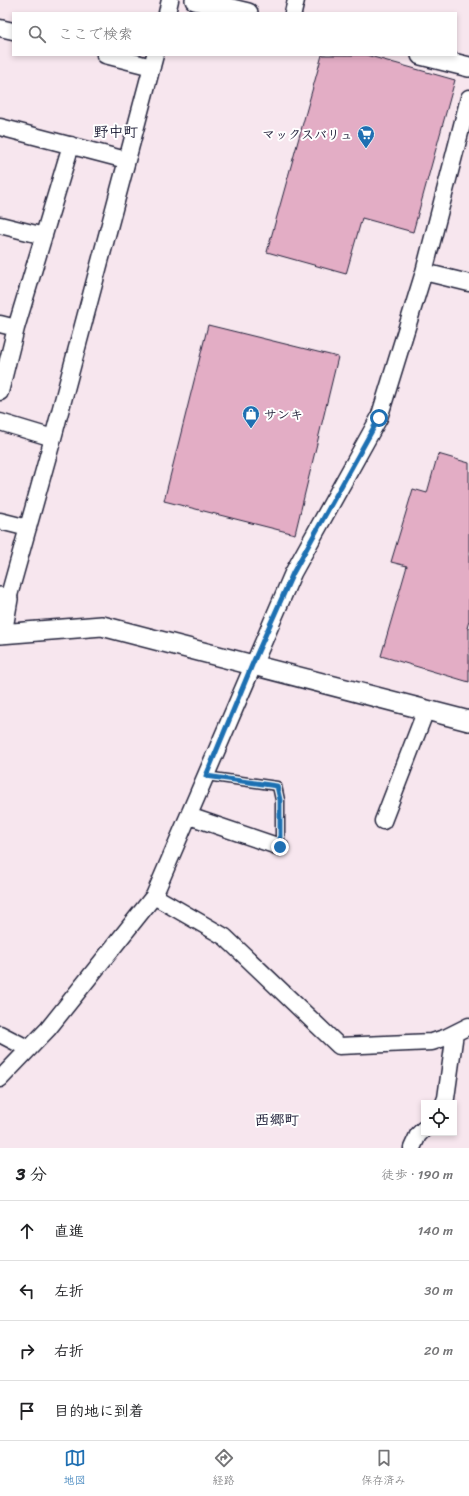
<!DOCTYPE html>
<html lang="ja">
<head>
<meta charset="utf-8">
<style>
  body { margin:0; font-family:Sriracha,"Klee One",sans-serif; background:#f6f6f6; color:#202124 }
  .controls { position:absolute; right:12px; bottom:12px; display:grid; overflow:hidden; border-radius:0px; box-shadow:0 2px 6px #0003 }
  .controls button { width:36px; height:36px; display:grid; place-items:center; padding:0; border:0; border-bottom:1px solid #e0e0e0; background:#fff; color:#202124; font:20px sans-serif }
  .stop { position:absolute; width:12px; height:12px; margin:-9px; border:3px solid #1f6fb2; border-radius:50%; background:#fff }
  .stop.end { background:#1f6fb2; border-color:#fff; box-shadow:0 1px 4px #0008 }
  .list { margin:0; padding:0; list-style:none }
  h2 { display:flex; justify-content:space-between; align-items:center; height:52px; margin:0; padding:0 16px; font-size:17px }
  h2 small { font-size:13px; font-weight:400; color:#757577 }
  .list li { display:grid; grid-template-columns:26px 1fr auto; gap:12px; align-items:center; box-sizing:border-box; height:60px; padding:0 16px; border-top:1px solid #e0e0e0 }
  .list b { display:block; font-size:15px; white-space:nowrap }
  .list em { font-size:13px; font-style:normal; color:#757577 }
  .icon { flex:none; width:22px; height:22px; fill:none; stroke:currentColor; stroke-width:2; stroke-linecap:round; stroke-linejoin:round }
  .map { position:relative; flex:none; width:469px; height:1148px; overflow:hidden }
  .search { position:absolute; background:#fff; box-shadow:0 2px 6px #0003; left:12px; right:12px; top:12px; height:44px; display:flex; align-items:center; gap:10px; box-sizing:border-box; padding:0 14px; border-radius:0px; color:#757577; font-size:15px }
  .sheet { height:292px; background:#fff }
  nav { display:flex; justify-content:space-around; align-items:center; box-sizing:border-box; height:56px; border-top:1px solid #e0e0e0; background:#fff; font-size:11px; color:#757577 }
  nav a { display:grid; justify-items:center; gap:2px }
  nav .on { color:#1f6fb2 }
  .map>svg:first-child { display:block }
  .building { fill:#e3adc5; stroke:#22223b }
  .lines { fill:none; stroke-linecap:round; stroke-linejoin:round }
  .service-casing { stroke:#22223b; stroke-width:11 }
  .minor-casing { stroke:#22223b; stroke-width:19 }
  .tertiary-casing { stroke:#22223b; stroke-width:22 }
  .service { stroke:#fff; stroke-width:8 }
  .minor { stroke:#fff; stroke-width:16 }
  .tertiary { stroke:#fff; stroke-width:19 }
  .route { stroke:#1f6fb2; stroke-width:5 }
  .labels { text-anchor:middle; stroke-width:4; stroke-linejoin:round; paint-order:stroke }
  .poi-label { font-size:13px; font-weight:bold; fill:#22223b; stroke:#fff; text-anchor:end }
  .quarter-label { font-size:15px; font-weight:bold; fill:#22223b; stroke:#fff }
</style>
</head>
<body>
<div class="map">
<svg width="469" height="1148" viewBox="0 0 469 1148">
  <rect width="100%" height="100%" fill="#f7e6ee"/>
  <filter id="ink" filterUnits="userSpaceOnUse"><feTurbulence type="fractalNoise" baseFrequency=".025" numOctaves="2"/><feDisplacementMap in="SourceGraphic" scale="8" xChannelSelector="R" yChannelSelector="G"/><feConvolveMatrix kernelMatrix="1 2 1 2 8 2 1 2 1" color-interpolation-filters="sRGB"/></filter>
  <g filter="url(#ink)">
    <path class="building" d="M322,55H366L455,80L413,232L362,218L346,274L267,252Z
      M208,325L338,357L295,534L164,501Z
      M438,454L469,463V621L467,628L469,629V682L381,656L407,566L391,562L413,489L427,493Z"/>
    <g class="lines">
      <g class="service-casing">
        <path id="service" d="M206,776L277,786L280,800V847"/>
      </g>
      <g class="minor-casing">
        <path id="minor" d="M167,13L170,0
          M293,13L296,0
          M0,28L13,31
          M105,55L152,67
          M0,127L126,160
          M0,225L44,236
          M424,272L469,283
          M0,324L16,328
          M0,392L16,328L71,145
          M0,422L53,438
          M0,521L28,528
          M8,599L53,438L155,55
          M189,816L280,847
          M383,821L426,710
          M154,896L225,937L339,1046L432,1042L447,1037L469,1026
          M0,1034L29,1049
          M0,1079L48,1029L154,896L293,573L379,418L424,272L469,98
          M444,1103L446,1098L455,1033
          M412,1148L418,1135L424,1129"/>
      </g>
      <g class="tertiary-casing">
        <path id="tertiary" d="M195,0L248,13
          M421,55L469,67
          M0,597L8,599L2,634
          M0,634L102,626L469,721"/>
      </g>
      <use href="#service" class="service"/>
      <use href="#minor" class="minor"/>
      <use href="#tertiary" class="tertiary"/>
    </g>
  </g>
  <g class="lines" filter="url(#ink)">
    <path class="route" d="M280,847V800L277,786L206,776L252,665L293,573L379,418"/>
  </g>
  <defs>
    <g id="supermarket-pin" transform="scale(0.9)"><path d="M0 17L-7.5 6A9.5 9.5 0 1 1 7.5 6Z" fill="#1f6fb2" stroke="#fff"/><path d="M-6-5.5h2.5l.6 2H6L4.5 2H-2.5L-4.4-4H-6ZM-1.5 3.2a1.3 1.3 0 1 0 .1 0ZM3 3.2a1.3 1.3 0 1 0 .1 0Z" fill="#fff"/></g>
    <g id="shop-pin" transform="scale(0.9)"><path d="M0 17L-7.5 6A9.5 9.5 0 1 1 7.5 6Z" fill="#1f6fb2" stroke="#fff"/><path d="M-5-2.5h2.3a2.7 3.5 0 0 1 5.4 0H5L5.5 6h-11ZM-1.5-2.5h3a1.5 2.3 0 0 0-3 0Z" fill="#fff"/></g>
  </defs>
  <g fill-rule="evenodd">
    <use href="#supermarket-pin" x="366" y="134"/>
    <use href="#shop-pin" x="251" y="414"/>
  </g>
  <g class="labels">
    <g class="poi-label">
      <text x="353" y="139">マックスバリュ</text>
      <text x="264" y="419" text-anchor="start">サンキ</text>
    </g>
    <g class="quarter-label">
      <text x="116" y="137">野中町</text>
      <text x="277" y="1125">西郷町</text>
    </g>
  </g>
</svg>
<div class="controls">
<button><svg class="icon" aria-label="locate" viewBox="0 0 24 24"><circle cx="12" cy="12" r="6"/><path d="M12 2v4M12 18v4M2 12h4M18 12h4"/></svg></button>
</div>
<div class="stop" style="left:379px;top:418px"></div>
<div class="stop end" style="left:280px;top:847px"></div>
<div class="search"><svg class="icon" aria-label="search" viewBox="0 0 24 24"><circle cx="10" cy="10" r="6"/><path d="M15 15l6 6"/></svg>ここで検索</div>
</div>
<section class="sheet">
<h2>3 分<small>徒歩 · 190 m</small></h2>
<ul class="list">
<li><svg class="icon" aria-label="ahead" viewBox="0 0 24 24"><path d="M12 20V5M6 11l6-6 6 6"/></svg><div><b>直進</b></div><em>140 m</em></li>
<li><svg class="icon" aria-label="left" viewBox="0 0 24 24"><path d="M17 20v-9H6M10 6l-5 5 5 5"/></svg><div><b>左折</b></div><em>30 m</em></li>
<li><svg class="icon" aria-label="right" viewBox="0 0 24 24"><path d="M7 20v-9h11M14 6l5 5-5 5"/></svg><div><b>右折</b></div><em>20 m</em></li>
<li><svg class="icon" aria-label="arrive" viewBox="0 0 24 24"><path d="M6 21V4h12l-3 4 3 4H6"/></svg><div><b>目的地に到着</b></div></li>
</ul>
</section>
<nav>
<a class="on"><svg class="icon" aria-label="map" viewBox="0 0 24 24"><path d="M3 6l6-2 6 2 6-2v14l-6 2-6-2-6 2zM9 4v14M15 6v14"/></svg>地図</a>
<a><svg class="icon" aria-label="directions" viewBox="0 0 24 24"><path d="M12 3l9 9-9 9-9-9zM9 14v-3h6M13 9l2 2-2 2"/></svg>経路</a>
<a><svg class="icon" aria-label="saved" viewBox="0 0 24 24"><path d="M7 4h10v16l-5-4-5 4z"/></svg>保存済み</a>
</nav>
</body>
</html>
